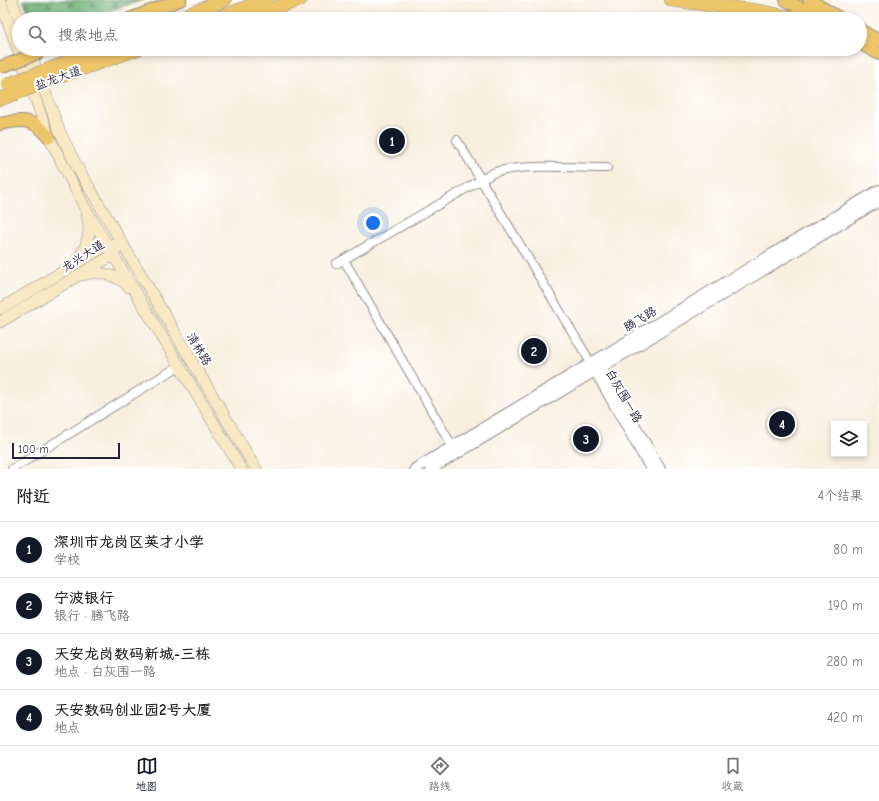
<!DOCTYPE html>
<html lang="zh">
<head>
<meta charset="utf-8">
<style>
  body { margin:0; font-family:"Comic Neue","LXGW WenKai TC",sans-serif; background:#f2f2f2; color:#202124 }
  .controls { position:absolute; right:12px; bottom:12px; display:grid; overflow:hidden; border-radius:0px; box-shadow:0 2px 6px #0003 }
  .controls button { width:36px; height:36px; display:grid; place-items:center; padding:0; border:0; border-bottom:1px solid #e0e0e0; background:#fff; color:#202124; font:20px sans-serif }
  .scale { position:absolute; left:12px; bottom:10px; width:108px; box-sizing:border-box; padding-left:4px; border:2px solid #22223b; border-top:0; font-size:11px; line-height:14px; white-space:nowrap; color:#22223b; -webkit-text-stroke:3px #fff; paint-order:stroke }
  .you { position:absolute; left:373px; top:223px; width:14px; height:14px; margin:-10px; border:3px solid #fff; border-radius:50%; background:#1a73e8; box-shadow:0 0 0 6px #1a73e833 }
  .badge { display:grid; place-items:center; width:26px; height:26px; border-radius:50%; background:#111827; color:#fff; font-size:13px; font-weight:700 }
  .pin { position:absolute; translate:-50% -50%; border:2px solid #fff; box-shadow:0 1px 4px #0006 }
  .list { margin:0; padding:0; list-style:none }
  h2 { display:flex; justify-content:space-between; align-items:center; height:52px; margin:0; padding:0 16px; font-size:17px }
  h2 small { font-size:13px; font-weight:400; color:#757577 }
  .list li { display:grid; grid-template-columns:26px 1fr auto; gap:12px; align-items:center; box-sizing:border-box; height:56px; padding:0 16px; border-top:1px solid #e0e0e0 }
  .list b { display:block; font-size:15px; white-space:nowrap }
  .list p { margin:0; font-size:13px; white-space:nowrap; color:#757577 }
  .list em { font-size:13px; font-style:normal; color:#757577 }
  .icon { flex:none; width:22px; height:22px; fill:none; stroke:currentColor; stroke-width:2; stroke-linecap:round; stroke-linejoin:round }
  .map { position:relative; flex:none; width:879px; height:469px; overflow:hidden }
  .search { position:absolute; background:#fff; box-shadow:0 2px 6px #0003; left:12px; right:12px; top:12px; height:44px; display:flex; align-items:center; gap:10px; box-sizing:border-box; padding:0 14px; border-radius:22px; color:#757577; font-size:15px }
  .sheet { height:276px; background:#fff }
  nav { display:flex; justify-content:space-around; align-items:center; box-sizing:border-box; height:56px; border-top:1px solid #e0e0e0; background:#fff; font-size:11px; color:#757577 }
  nav a { display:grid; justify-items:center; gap:2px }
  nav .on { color:#111827 }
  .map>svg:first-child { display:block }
  .forest { fill:url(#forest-firs); stroke:#466755 }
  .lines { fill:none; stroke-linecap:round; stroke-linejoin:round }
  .minor-casing { stroke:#8d888d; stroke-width:10 }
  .tertiary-casing { stroke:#8d888d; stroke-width:12 }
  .secondary-casing { stroke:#8d888d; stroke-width:12 }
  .primary-casing { stroke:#8d888d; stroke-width:14 }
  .trunk-casing { stroke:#8d888d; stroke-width:14 }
  .minor { stroke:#fff; stroke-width:8 }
  .tertiary { stroke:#fff; stroke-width:10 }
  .secondary { stroke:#f8e8c3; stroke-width:11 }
  .primary { stroke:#edc569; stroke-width:12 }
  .trunk { stroke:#edc569; stroke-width:13 }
  .primary-bridge-casing { stroke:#8d888d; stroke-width:14; stroke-linecap:butt }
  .trunk-bridge-casing { stroke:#8d888d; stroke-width:14; stroke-linecap:butt }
  .primary-bridge { stroke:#edc569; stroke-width:12 }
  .trunk-bridge { stroke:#edc569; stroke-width:13 }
  .labels { text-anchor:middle; stroke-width:4; stroke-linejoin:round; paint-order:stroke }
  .street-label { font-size:12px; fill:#22223b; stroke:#fff }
</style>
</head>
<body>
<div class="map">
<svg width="879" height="469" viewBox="0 0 879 469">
  <defs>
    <pattern id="forest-firs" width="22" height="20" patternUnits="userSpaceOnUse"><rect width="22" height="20" fill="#6aac6f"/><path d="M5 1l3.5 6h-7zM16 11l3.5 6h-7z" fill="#578c5c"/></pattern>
  </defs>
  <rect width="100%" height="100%" fill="#fff"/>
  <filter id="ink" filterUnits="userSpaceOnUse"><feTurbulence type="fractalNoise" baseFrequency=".025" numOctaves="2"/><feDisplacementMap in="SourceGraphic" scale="8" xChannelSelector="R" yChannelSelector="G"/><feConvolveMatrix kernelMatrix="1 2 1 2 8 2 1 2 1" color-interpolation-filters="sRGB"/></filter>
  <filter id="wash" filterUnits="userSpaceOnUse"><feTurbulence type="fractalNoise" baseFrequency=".012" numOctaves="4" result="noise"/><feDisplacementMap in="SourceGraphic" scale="16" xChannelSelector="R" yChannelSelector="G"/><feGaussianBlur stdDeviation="0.9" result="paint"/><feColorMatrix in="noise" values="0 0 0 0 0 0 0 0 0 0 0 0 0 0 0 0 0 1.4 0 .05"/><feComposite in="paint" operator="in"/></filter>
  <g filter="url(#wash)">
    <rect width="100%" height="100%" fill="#f8efdf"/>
    <path class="forest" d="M23,0H143L84,19H30Z"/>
  </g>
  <g filter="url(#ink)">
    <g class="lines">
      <g class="minor-casing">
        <path id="minor" d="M457,140L591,363
          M344,260L455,451
          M336,264L493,173C522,163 575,168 607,168
          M12,469L179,366"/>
      </g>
      <g class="tertiary-casing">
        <path id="tertiary" d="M595,364L601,367L660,469
          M592,365L651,469
          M415,469L879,190
          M431,469L879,201"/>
      </g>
      <g class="secondary-casing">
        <path id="secondary" d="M0,0L49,137L84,206L241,469
          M12,0L19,20
          M29,49L60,132L77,167L256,469
          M77,260C87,247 92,232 87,216
          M82,275C98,270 118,275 129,287
          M0,309L107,245L114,244
          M0,322L113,255L116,250"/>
      </g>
      <g class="primary-casing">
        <path id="primary" d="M786,0L819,19
          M809,0L841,19
          M129,19L180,0
          M860,30L879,41
          M860,43L879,54
          M0,124C22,119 33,118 49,137"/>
      </g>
      <g class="trunk-casing">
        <path id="trunk" d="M671,0L759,11L799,19
          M176,19L225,0
          M216,19L265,0
          M237,19L300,0
          M47,70L100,49
          M51,80L138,49
          M0,99L12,95"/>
      </g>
      <use href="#minor" class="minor"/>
      <use href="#tertiary" class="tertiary"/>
      <use href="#secondary" class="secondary"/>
      <use href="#primary" class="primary"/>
      <use href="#trunk" class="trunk"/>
      <g class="primary-bridge-casing">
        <path id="primary-bridge" d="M1,67L41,52"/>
      </g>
      <g class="trunk-bridge-casing">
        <path id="trunk-bridge" d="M8,84L47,70
          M12,95L51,80"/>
      </g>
      <use href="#primary-bridge" class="primary-bridge"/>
      <use href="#trunk-bridge" class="trunk-bridge"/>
    </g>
  </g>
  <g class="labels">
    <g class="street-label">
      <text transform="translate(58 78) rotate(-20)" y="4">盐龙大道</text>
      <text transform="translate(83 256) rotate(-33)" y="4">龙兴大道</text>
      <text transform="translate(640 319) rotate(-31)" y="4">腾飞路</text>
      <text transform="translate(199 349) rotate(59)" y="4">清林路</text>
      <text transform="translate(624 396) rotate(60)" y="4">白灰围一路</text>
    </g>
  </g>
</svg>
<div class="controls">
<button><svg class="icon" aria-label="layers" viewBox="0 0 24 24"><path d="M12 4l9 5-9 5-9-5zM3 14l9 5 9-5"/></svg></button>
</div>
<div class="scale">100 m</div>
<div class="you"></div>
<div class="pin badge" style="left:392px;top:141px">1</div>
<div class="pin badge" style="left:534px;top:351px">2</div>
<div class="pin badge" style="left:586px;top:439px">3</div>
<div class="pin badge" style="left:782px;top:424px">4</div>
<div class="search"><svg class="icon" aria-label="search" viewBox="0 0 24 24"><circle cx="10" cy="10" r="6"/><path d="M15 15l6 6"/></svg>搜索地点</div>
</div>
<section class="sheet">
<h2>附近<small>4个结果</small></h2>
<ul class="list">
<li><span class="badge">1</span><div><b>深圳市龙岗区英才小学</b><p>学校</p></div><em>80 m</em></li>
<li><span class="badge">2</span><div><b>宁波银行</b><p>银行 · 腾飞路</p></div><em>190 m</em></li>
<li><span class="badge">3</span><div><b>天安龙岗数码新城-三栋</b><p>地点 · 白灰围一路</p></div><em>280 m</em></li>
<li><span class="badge">4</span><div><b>天安数码创业园2号大厦</b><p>地点</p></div><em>420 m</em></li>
</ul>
</section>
<nav>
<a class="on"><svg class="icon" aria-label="map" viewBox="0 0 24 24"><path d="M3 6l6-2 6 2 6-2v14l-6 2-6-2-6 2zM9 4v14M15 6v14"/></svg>地图</a>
<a><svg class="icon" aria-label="directions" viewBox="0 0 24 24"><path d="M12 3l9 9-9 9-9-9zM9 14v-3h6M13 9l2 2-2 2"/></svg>路线</a>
<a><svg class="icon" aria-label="saved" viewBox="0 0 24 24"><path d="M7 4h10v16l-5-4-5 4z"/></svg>收藏</a>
</nav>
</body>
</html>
